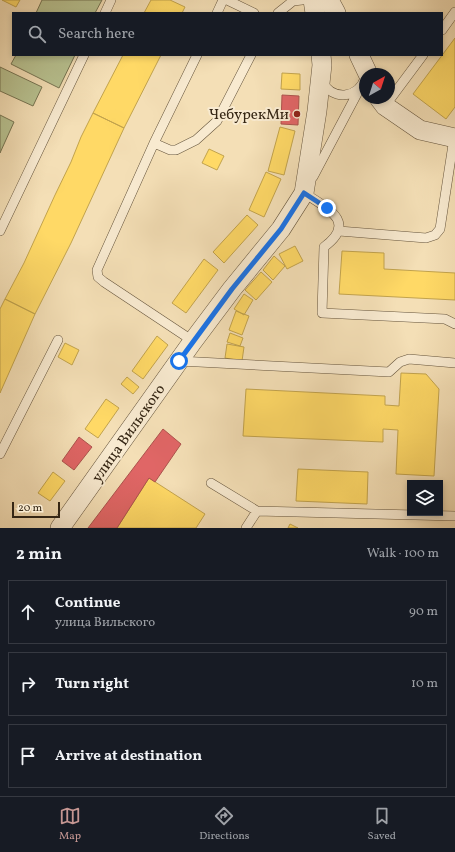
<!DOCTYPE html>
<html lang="en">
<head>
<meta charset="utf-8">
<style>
  body { margin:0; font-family:Vollkorn,serif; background:#20242c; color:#f1f3f6 }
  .controls { position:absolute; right:12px; bottom:12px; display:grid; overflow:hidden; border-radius:0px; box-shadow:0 2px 6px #0003 }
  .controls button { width:36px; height:36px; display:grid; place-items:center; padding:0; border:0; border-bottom:1px solid #363941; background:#171b24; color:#f1f3f6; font:20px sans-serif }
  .compass { position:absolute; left:359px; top:68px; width:36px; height:36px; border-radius:50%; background:#171b24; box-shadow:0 2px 6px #0003; rotate:39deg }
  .scale { position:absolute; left:12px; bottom:10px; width:48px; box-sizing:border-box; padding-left:4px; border:2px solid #352614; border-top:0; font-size:11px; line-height:14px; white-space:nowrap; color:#352614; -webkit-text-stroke:3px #f8ead0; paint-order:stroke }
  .stop { position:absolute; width:12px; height:12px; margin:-9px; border:3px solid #1a73e8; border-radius:50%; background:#fff }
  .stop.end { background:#1a73e8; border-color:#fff; box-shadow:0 1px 4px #0008 }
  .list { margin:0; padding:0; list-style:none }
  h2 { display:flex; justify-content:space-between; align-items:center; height:52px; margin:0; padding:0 16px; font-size:17px }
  h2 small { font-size:13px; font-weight:400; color:#9ea1a6 }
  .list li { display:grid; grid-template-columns:26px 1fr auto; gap:12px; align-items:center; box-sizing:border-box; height:64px; margin:0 8px 8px; padding:0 8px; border:1px solid #363941; border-radius:0px }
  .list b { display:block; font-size:15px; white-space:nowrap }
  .list p { margin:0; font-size:13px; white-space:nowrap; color:#9ea1a6 }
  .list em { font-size:13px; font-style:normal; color:#9ea1a6 }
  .icon { flex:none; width:22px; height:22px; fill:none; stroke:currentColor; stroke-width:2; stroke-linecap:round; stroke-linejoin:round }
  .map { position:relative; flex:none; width:455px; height:528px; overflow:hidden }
  .search { position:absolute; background:#171b24; box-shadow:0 2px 6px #0003; left:12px; right:12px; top:12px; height:44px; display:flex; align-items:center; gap:10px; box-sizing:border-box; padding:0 14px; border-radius:0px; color:#9ea1a6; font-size:15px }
  .sheet { height:268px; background:#171b24 }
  nav { display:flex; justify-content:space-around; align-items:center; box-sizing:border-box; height:56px; border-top:1px solid #363941; background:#171b24; font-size:11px; color:#9ea1a6 }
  nav a { display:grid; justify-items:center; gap:2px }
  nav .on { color:#c59692 }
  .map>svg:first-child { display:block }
  .green { fill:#b8c291; stroke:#767452 }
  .homes { fill:#ffd966; stroke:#c2a34d }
  .shops { fill:#e06666; stroke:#ad534d }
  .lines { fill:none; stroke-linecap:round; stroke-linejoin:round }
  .lane-casing { stroke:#65543c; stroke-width:10 }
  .street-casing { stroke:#65543c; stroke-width:20 }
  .lane { stroke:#f8ead0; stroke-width:9 }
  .street { stroke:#f8ead0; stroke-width:19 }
  .route { stroke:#1a73e8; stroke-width:5 }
  .poi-dot { fill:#8f2418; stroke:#f8ead0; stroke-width:1.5 }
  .labels { text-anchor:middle; stroke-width:4; stroke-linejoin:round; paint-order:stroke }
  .poi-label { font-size:15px; fill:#352614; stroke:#f8ead0; text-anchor:end }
  .street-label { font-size:15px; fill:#352614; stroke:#f8ead0 }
</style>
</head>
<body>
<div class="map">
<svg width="455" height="528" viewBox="0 0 455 528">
  <rect width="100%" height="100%" fill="#f4dfb6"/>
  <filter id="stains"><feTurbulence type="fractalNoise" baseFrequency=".005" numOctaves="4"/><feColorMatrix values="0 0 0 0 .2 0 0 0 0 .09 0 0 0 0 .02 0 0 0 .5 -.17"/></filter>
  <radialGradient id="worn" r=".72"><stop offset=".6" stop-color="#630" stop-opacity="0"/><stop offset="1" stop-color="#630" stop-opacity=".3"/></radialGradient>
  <path class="green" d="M42,0H102L95,13H36Z
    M16,55H75L59,88L11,64Z
    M0,67L42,87L33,106L0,91Z
    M0,115L14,122L0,153Z"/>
  <path class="homes" d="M2,0H20L16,7Z
    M151,0H170L185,7L182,13H144Z
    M455,38V107L446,119L413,94Z
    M123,55H161L124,128L93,113Z
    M282,73L300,74V90L281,89Z
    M93,113L124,128L71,243L35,314L5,299L24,263L55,195L71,162L81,137Z
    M280,127L295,131L284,175L268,171Z
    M209,149L224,156L217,170L202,163Z
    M266,172L281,179L264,217L249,210Z
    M247,215L258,225L224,263L213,252Z
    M295,246L303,261L287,269L279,254Z
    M342,251L384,253V269L455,273V300L339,294Z
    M274,256L285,266L273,280L263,270Z
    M204,259L218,270L186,313L172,303Z
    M261,272L272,282L256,300L245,290Z
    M244,294L253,300L244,315L234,309Z
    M5,299L35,314L0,393V309Z
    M236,311L249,316L242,335L229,330Z
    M230,333L243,338L240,346L227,342Z
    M157,336L168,345L143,379L132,371Z
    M65,343L79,350L72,365L58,357Z
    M227,344L244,347L242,361L225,358Z
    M401,373L426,374L439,389L434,476L396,474L398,430L383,429V442L243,436L246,389L385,396V405L399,406Z
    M127,377L139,387L133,394L121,384Z
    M106,399L119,408L98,438L85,429Z
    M298,469L368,472L367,504L296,501Z
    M53,472L65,481L50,501L38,493Z
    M149,478L205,514L196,528H117Z
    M290,524L298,528H288Z"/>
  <path class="shops" d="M282,95L299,96L298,125L281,124Z
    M163,429L181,444L155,482L149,478L117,528H88Z
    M79,437L92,447L74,470L62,461Z"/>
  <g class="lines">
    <g class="lane-casing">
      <path id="lane" d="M227,0L254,13
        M105,13L111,0
        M217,13L223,0
        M278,13L293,1L302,0
        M442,30L455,12
        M322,81C332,101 358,99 365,78
        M385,106L423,55
        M154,143L170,150H176L196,140L217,121L251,55
        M313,177L359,90
        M305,192L304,193C327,208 358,222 324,247L322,313L445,319L455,324
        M0,231L84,55
        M339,231L426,238L435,235L440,229L454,138
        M193,341L104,282L98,277L97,270L154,143L197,55
        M179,361L389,372L400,362L409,359L455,363
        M0,454L58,340
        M211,483L257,511
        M246,528L257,511L455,516"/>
    </g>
    <g class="street-casing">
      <path id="street" d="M313,0L315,13
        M329,0L336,13
        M359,55L368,74
        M379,98L385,106L420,130L455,138
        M60,528L193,341L232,289L281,229L304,193L317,111L322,65L321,55"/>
    </g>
    <use href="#lane" class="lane"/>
    <use href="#street" class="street"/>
  </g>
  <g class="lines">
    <path class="route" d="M179,361L232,289L281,229L304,193L327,208"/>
  </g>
  <circle class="poi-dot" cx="297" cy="114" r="4"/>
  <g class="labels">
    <g class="poi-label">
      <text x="289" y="119">ЧебурекМи</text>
    </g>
    <g class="street-label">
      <text transform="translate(128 433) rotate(-55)" y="5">улица Вильского</text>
    </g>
  </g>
  <rect width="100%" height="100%" filter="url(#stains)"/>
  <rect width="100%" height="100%" fill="url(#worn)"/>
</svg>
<div class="controls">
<button><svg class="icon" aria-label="layers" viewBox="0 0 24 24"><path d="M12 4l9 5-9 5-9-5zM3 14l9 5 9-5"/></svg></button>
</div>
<svg class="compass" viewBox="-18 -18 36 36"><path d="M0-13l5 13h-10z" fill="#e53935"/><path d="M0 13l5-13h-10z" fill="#9ea1a6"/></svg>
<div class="scale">20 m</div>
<div class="stop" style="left:179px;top:361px"></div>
<div class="stop end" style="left:327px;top:208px"></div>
<div class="search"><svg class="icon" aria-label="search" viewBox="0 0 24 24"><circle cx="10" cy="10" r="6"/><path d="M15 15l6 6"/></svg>Search here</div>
</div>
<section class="sheet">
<h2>2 min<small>Walk · 100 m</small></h2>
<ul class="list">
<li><svg class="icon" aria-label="ahead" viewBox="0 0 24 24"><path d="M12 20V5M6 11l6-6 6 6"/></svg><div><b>Continue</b><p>улица Вильского</p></div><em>90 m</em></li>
<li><svg class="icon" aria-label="right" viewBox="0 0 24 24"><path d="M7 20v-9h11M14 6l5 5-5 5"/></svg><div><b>Turn right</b></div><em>10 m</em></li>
<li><svg class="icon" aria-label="arrive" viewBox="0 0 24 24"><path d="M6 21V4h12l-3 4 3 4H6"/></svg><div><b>Arrive at destination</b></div></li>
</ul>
</section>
<nav>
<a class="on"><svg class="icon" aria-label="map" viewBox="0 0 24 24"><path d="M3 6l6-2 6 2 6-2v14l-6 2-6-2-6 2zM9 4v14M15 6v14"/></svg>Map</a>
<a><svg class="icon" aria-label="directions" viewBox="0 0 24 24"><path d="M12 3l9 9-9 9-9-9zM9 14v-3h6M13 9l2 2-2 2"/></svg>Directions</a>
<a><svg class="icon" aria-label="saved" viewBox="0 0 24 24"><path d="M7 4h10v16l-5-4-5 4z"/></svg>Saved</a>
</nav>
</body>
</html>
